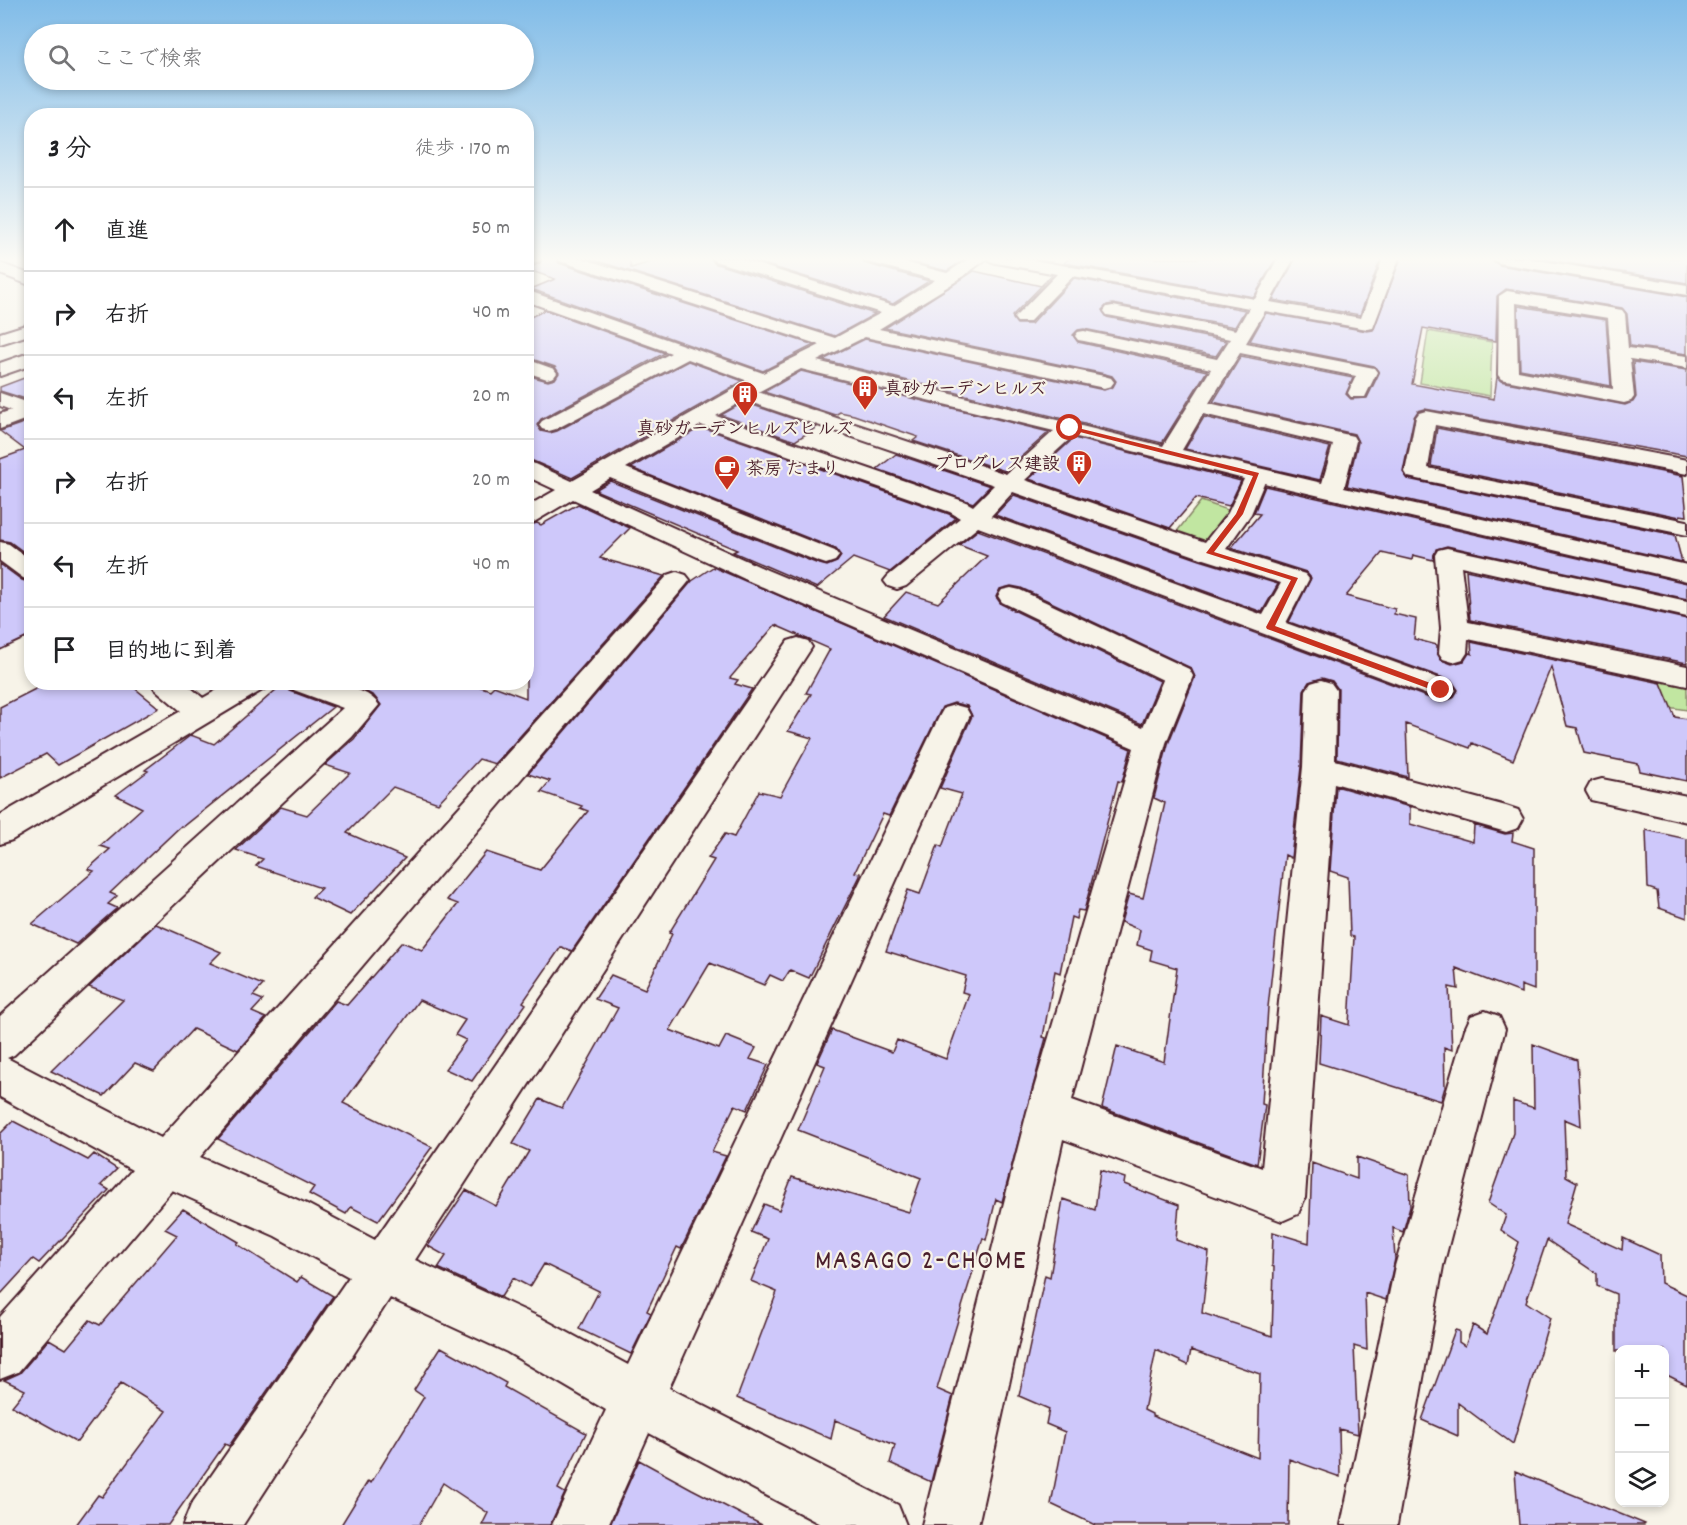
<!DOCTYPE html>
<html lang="ja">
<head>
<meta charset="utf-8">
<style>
  body { margin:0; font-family:Dekko,"Klee One",sans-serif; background:#f6f6f6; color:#202124 }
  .controls { position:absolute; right:18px; bottom:18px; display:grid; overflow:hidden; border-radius:12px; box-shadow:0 3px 9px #0003 }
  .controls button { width:54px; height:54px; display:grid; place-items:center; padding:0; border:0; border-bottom:2px solid #e0e0e0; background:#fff; color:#202124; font:30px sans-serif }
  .stop { position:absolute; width:18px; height:18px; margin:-14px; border:4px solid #c8321e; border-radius:50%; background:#fff }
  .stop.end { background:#c8321e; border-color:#fff; box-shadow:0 2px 6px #0008 }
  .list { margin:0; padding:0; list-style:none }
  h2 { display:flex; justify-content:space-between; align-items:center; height:78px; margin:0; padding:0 24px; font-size:26px }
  h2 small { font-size:20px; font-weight:400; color:#757577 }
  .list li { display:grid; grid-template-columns:39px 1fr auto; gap:18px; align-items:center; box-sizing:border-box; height:84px; padding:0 24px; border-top:2px solid #e0e0e0 }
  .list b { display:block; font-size:22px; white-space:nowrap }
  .list em { font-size:20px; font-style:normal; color:#757577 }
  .icon { flex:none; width:33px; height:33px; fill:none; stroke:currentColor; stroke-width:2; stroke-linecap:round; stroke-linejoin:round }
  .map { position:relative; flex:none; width:1687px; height:1525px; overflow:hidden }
  .search { position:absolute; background:#fff; box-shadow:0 3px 9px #0003; left:24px; top:24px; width:510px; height:66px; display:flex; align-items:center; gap:15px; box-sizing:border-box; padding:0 21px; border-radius:33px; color:#757577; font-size:22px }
  .panel { position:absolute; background:#fff; box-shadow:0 3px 9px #0003; left:24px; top:108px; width:510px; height:582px; border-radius:24px }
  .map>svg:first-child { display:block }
  .green { fill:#c1e6a1; stroke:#868266; stroke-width:1.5 }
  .building { fill:#cec8fa; stroke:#4a1f2b; stroke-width:1.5; fill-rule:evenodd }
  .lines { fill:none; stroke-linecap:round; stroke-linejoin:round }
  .minor-casing { stroke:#4a1f2b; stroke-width:4 }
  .tertiary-casing { stroke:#4a1f2b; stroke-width:5 }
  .minor { fill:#f7f3e8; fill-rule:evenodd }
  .tertiary { fill:#f7f3e8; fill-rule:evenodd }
  .route { fill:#c8321e }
  .labels { text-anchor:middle; stroke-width:4.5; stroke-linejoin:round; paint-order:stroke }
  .far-poi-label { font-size:18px; font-weight:bold; fill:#4a1f2b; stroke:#f7f3e8; text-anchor:start }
  .near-neighbourhood-label { font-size:28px; letter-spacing:1.5px; fill:#4a1f2b; stroke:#f7f3e8 }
</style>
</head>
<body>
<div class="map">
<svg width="1687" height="1525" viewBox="0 0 1687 1525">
  <rect width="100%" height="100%" fill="#f7f3e8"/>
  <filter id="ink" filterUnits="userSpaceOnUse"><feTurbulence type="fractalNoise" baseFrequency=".0167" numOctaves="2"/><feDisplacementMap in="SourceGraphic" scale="12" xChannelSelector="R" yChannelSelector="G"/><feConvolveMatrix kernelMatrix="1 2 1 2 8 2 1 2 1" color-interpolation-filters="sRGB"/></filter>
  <g filter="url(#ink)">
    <path class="green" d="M1428,331L1492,342L1490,396L1420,383Z
      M1201,501L1239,514L1210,553L1171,539Z
      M1627,664L1687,676V710L1641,703Z"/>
    <path class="building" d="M543,258H556L559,263L814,345L763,371L531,289L555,279L526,269L540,263Z
      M588,258H629L631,268L664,258H711L714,263L875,314L835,336Z
      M744,258H861L864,263L929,281L893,304Z
      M896,258H966L947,271Z
      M1070,258H1276L1254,297L1064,263Z
      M1296,258H1381L1360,315L1273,300Z
      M1401,258H1489L1499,265L1687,297V354L1630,346L1627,314L1622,308L1506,289L1497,296L1496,341L1423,328L1412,384L1494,399L1497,377L1501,381L1625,405L1633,402L1636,397L1633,362L1687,370V456L1425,409L1418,411L1414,417L1403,472L1408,479L1675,535L1682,562L1347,486L1358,442L1354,434L1213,402L1241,356L1353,378L1346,394L1351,399L1367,398L1379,373L1374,366L1250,341L1266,313L1367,331L1373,330Z
      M1537,258H1687V283Z
      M974,271L1041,286L1052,275L1012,316L1017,324H1031L1074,278L1245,310L1235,327L1113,304L1107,305L1102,310L1107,317L1226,341L1216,356L1084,329L1078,330L1073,335L1078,342L1207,371L1162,443L823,360L865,339L1104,390L1113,387L1116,381L1112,376L1105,374L885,328Z
      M1518,306L1606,320L1611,386L1520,369Z
      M545,310L665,353L541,419L537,425L541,431L550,433L557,431L688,361L743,381L572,478L526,458V375L548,381L555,379L559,373L555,367L526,357V319Z
      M801,371L1049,432L1005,471L913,441L918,437L854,415L840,412L835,415L764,392Z
      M32,375V401L0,391V387Z
      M744,402L817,427L795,441L721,415Z
      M1204,417L1330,447L1320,480L1185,449Z
      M32,420V558L10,542L0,540V459L25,450L0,431Z
      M701,427L949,514L956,518L890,572L853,558L817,588L733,552L737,550L595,490L610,481L816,563L827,566L837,562L841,556L836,549L631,468Z
      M1437,428L1683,476L1687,516L1680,515V517L1431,466Z
      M1074,438L1241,481L1229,506L1196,498L1170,528L1029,479Z
      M896,454L990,486L973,503L877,469Z
      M1265,486L1687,583V599L1447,546L1436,549L1433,560L1413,555L1412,560L1382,553L1346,596L1395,609L1394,614L1416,619L1414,639L1437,645V653L1441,660L1452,664L1464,661L1469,653L1472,654L1471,642L1661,683L1675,717L1687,719V781L1640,771L1638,764L1584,753L1577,728L1567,726L1551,667L1513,760L1472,743L1470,748L1406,724L1408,777L1337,758L1338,689L1332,681L1322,678L1309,682L1304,690L1301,767L1291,858L1285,855L1268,1007L1262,1104L1265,1105L1257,1164L1102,1108L1117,1046L1164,1062L1177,968L1150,960L1152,950L1137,945L1140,930L1121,922L1129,894L1143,898L1165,803L1154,798L1168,744L1195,677L1191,668L1021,588L1011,586L1000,589L996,597L1001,604L1160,681L1142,724L884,616L906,592L938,603L987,556L959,545L978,530L1440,702L1453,698L1458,690L1452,681L1289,622L1311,578L1306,572L1231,548L1260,514L1254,513Z
      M1014,495L1200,560L1278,584L1262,612L995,515Z
      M578,504L630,528L600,558L664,576L495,764L479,759L438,803L393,787L347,833L405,858L350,915L312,897L321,888L256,866L263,859L236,850L281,807L307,815L350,773L325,765L354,739L381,705L374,696L363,690L336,682H466L490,690L494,686L526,698V526L537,523L541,525Z
      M0,564L22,580L32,583V635L0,650Z
      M713,567L1131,749L1122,782L1118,781L1084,911L1078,910L1076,919L1071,917L1060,973L1055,971L1043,1037L1046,1038L1002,1202L996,1199L986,1240L983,1238L937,1389L953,1396L931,1482L890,1463L895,1445L835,1420L831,1439L737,1398L777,1292L751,1281L768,1239L751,1232L764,1204L779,1210L792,1177L909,1212L921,1178L798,1130L825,1066L817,1063L832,1030L892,1052L897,1040L946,1059L969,994L962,992L966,976L886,951L908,890L920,894L938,845L942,847L962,794L940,788L972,716L967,706L954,703L942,707L889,816L883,814L855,872L860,873V876L809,978L790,970L783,981L770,975L764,985L710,963L670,1030L719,1049L726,1036L756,1048L750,1059L768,1065L747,1110L735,1105L712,1152L726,1156L681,1249L677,1247L647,1311L651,1313L631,1354L579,1329L599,1291L544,1264L530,1287L513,1278L501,1297L438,1268L446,1256L428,1246L466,1190L496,1206L529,1151L513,1144L540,1099L562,1108L618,1008L595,999L611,975L645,989L672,934L669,933L714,860L708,858L725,834L734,837L759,791L780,796L812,738L788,731L811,694L806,693L830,649L775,625L730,678L738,680L735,684L752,689L572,951L561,947L523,1002L526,1004L472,1081L445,1069L466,1040L455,1035L465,1020L419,1000L343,1103L432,1147L378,1221L351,1207L346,1214L309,1194L314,1187L218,1139L336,1001L347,1005L402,942L422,950L458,904L447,900L486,852L540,870L588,811L580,808L582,806L541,792L550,781L528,774L692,581Z
      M1466,570L1687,619V663L1470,620Z
      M49,682H127L159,708L58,765L46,754L0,778V707Z
      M285,682L290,691L333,707L183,827L181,826L110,893L117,896L108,904L117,908L76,944L32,924L94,871L88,869L110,849L100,846L142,808L116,795L148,771L145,770L191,735L214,744Z
      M1336,786L1410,807V824L1473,842L1474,825L1505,834L1513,833L1512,841L1534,848V990L1521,985V993L1456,968L1458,989L1449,987L1452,1050L1444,1047L1445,1087L1441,1101L1319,1063L1321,1016L1349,1025L1354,937L1350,936L1348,877L1330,871Z
      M1646,830L1687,839V918L1659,908L1657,891L1648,888Z
      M156,924L221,952L210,963L263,985L253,996L263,1000L252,1012L266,1018L238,1050L193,1029L154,1071L135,1063L104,1096L51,1071L123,1000L89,987Z
      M1533,1044L1577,1060L1581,1126L1564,1119L1566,1176L1577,1182L1565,1224L1622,1250L1623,1238L1660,1255L1661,1283L1687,1295V1385L1665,1374V1350L1616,1351V1294L1597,1286V1274L1547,1240L1526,1302L1550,1318L1513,1444L1458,1403V1436L1422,1420L1455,1330L1459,1331V1342L1465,1346L1473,1325L1487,1334L1519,1242L1501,1230L1506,1215L1488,1203L1513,1133V1101L1534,1108Z
      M13,1121L88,1160L94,1154L117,1169L101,1185L109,1190L39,1263L33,1259L0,1295V1134Z
      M1357,1157L1409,1175L1410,1207L1403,1232L1393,1228L1395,1259L1386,1300L1365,1293L1367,1350L1354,1346L1358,1434L1339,1429L1340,1477L1289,1459L1288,1525H1095L1051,1504L1065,1432L1046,1424L1049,1409L1019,1396L1045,1275L1050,1277L1063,1199L1095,1210L1100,1170L1125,1178L1124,1184L1179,1205L1176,1240L1209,1252L1202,1313L1272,1336L1274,1267L1272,1266L1273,1232L1309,1243L1312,1163L1357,1179ZM1156,1350L1188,1365L1191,1350L1260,1374L1258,1458L1152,1416V1414L1144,1410Z
      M183,1209L239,1242L237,1244L297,1282L301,1277L333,1296L229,1446L225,1444L168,1525H76L98,1495L102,1497L166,1411L121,1383L77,1442L12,1406L25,1390L4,1380L20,1373L49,1339L66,1349L90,1320L100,1325L177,1235L165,1229Z
      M441,1347L506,1383L504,1387L586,1433L558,1489L565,1493L550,1525H482L488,1513L443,1483L419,1525H341L368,1481L371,1483L424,1397L414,1390Z
      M639,1460L692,1489L762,1525H610Z
      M1515,1471L1645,1524L1644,1525H1519Z"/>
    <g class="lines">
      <g class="minor-casing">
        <path id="minor" d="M526,258H541L539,261L526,265Z
          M558,258H581L835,338L881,313L715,261L713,258H737L893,306L935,280L865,261L863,258H888L947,273L970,258H988L955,282L879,329L1104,376L1111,378L1114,382L1111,386L1104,388L865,337L817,361L1163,446L1211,369L1084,341L1078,340L1075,336L1078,332L1084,331L1217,359L1230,339L1113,316L1107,315L1104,311L1107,307L1113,306L1236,330L1249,308L1073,276L1029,322H1017L1014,318L1057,274L996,263L990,261L988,258H1021L1255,299L1278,258H1294L1270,302L1361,318L1383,258H1399L1373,328L1367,329L1265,311L1246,343L1374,368L1377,372L1365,397H1351L1348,393L1356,376L1240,353L1209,403L1353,436L1356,441L1344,488L1687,565V581L1264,483L1251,514L1226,549L1305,574L1309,579L1286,623L1451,683L1456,690L1451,697L1441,700L978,527L906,586L897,589L888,586L884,581L888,576L960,518L950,512L701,425L626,468L835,551L839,556L835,561L826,564L817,561L610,478L590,490L767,570L1143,727L1163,680L1002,602L998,596L1002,590L1011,588L1020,590L1189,669L1193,676L1166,743L1072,1100L1262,1168L1303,767L1306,690L1311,683L1321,680L1331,683L1336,690L1335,760L1506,806L1518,810L1523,819L1518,828L1506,832L1334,783L1305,1198L1298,1214L1282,1221L1063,1139L978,1525H922L1027,1112L1134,748L749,581L573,499L534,522L526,524V507L556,490L526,476V460L572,481L748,381L688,359L556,429L549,431L542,429L539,425L542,421L671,353L526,301V290L763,373L820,345L560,261ZM801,369L1054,431L1006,474L758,392ZM744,400L994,485L973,506L966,502L716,416ZM1203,414L1333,445L1322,483L1182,450ZM1073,436L1244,479L1228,513L1205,542L1025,480ZM1013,492L1201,558L1281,583L1263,615L991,516Z
          M1491,258H1525L1687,285V295L1499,263Z
          M0,263L32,275V286L0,274Z
          M1507,291L1622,310L1625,314L1628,348L1687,356V368L1630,359L1634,397L1631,401L1624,403L1501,379L1498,375L1499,296ZM1516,303L1608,318L1613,389L1518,371Z
          M32,323V334L0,344V333Z
          M32,352V365L0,376V363Z
          M526,359L554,369L557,373L554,377L547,379L526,372Z
          M0,393L32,404V415L21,414L0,406Z
          M1426,411L1687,460V474L1435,425L1428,468L1687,521V535L1408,477L1405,472L1416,417L1419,413Z
          M0,542L9,544L32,561V581L23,578L0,561Z
          M1447,548L1687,601V617L1461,566L1468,622L1687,666V686L1468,639L1467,653L1463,659L1453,662L1443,659L1439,653L1441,628L1435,555L1438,550Z
          M677,572L686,575L690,580L686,585L200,1157L307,1204L375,1240L788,641L798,638L808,641L812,647L415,1260L541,1318L628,1365L940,715L944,708L955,705L966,708L970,715L669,1388L898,1505L906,1525H822L649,1433L608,1525H552L606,1410L507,1352L390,1298L243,1525H183L191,1505L349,1277L275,1236L172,1190L18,1372L0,1379V1317L132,1170L0,1097V1016L343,708L291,689L287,682C311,682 365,682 379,705L352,737L14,1055L7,1058L161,1138L668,575Z
          M151,682H184L203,698L231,682H268L264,689L12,840L0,844V815L181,711L155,689Z
          M1602,779L1687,796V822L1591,800L1586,791L1591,782Z
          M1485,1011L1499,1016L1505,1029L1443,1266L1397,1525H1341L1395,1266L1465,1029L1471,1016Z"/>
      </g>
      <g class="tertiary-casing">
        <path id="tertiary" d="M32,403V417L0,429V414Z"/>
      </g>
      <use href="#minor" class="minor"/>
      <use href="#tertiary" class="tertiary"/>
    </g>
  </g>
  <linearGradient id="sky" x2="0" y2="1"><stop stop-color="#81bce8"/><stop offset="0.55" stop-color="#fbfaf5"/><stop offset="1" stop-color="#fbfaf5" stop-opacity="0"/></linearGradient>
  <rect width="1687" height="471" fill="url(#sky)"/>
  <path class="route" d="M1070,426L1259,473L1243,514L1214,552L1298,578L1275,626L1444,688V692H1438L1267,629L1266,627L1291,580L1206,553L1236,514L1253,476L1068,429Z"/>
  <defs>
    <g id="building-pin" transform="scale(1.35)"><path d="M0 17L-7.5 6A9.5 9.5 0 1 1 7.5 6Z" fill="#c8321e" stroke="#f7f3e8"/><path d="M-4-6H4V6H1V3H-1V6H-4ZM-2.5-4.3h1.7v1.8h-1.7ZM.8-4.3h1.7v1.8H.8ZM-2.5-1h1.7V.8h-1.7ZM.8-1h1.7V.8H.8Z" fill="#fff"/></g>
    <g id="cafe-pin" transform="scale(1.35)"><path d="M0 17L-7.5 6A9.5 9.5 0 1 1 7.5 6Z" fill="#c8321e" stroke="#f7f3e8"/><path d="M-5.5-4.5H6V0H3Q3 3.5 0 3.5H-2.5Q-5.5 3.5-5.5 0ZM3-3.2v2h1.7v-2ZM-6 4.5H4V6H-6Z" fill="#fff"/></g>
  </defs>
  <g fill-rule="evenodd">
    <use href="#building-pin" x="865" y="388"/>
    <use href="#building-pin" x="745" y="394"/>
    <use href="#building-pin" x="1079" y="463"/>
    <use href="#cafe-pin" x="727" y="468"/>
  </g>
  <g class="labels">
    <g class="far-poi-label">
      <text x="884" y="394">真砂ガーデンヒルズ</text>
      <text x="745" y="434" text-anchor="middle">真砂ガーデンヒルズヒルズ</text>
      <text x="1060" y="469" text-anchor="end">プログレス建設</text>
      <text x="746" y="474">茶房 たまり</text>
    </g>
    <g class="near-neighbourhood-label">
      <text x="921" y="1268">MASAGO 2-CHOME</text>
    </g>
  </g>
</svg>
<div class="controls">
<button>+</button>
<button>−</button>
<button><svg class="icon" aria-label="layers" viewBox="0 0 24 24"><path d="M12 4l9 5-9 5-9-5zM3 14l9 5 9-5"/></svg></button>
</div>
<div class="stop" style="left:1070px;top:428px"></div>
<div class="stop end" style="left:1441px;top:690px"></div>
<div class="search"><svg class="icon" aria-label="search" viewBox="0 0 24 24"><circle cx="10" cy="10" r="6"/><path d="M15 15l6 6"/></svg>ここで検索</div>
<section class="panel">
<h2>3 分<small>徒歩 · 170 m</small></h2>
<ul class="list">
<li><svg class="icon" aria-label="ahead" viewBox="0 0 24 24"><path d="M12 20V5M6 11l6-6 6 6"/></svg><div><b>直進</b></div><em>50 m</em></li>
<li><svg class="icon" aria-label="right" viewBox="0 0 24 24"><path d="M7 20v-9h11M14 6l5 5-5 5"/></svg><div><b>右折</b></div><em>40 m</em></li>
<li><svg class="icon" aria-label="left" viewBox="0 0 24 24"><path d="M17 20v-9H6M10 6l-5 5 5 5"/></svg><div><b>左折</b></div><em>20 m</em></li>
<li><svg class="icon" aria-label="right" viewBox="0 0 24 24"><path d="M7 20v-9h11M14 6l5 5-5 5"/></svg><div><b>右折</b></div><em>20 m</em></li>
<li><svg class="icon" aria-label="left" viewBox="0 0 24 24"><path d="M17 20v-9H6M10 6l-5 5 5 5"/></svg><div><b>左折</b></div><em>40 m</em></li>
<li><svg class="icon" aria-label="arrive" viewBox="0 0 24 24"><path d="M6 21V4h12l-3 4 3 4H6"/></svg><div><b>目的地に到着</b></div></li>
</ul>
</section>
</div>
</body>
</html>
